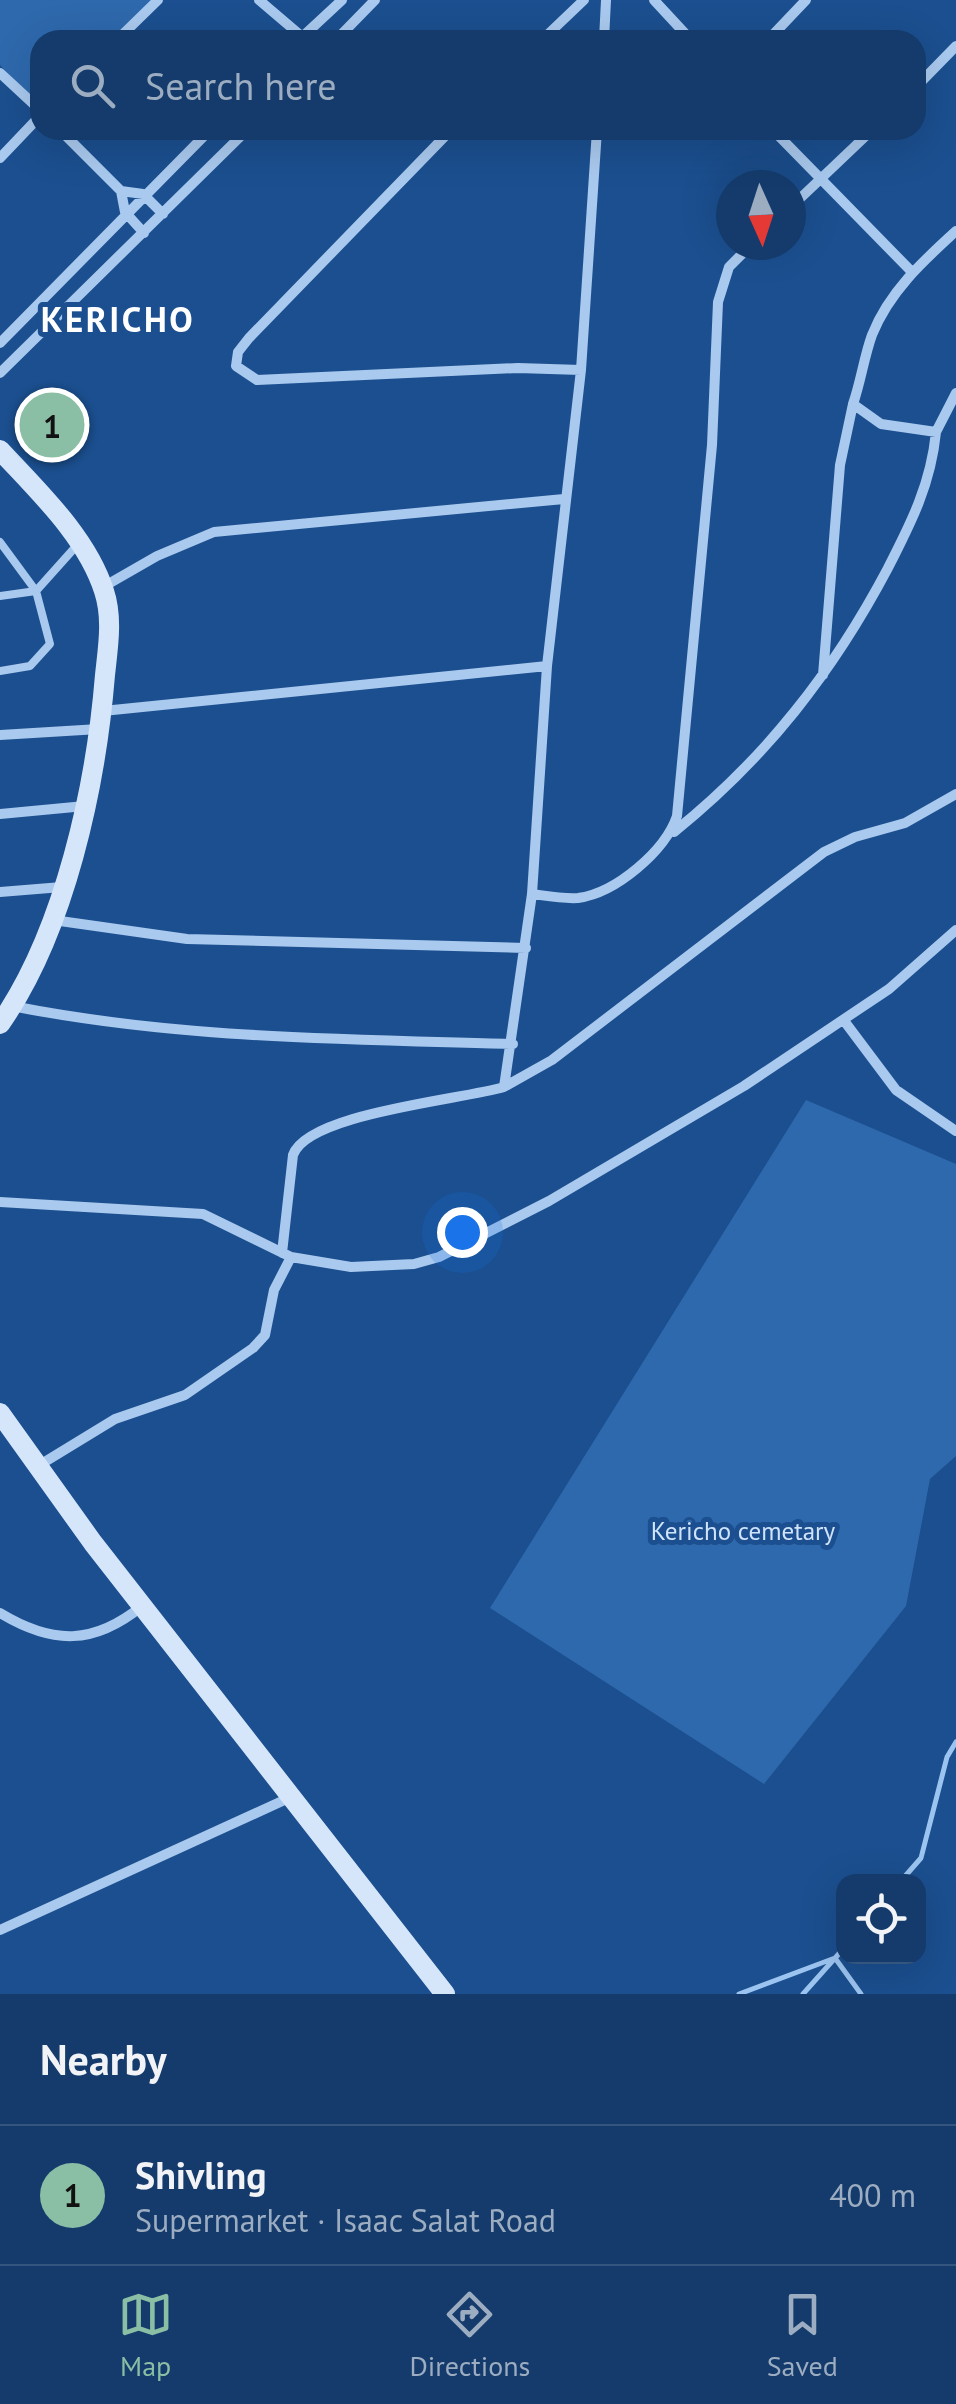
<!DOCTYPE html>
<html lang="en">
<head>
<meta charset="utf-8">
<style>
  body { margin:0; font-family:"PT Sans",sans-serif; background:#214673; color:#f1f3f6 }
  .controls { position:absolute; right:30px; bottom:30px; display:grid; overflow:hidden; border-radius:20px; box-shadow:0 10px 40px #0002 }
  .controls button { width:90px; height:90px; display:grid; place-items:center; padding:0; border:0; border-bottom:2px solid #33557e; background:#143b6b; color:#f1f3f6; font:50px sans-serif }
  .compass { position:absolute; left:716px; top:170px; width:90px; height:90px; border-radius:50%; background:#143b6b; box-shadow:0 10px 40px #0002; rotate:177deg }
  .you { position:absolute; left:462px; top:1232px; width:35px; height:35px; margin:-25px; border:8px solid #fff; border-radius:50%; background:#1a73e8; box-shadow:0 0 0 15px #1a73e833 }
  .badge { display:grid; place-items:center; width:65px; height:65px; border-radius:50%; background:#8abfa5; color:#111; font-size:32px; font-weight:700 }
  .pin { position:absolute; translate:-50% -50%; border:5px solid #fff; box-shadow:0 2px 10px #0006 }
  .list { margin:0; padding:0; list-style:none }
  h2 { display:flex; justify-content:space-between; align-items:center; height:130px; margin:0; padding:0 40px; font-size:42px }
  h2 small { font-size:32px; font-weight:400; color:#9dadc1 }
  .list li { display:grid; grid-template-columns:65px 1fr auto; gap:30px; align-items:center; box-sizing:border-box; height:140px; padding:0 40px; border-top:2px solid #33557e }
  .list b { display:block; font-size:38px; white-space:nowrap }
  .list p { margin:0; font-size:32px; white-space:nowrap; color:#9dadc1 }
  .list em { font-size:32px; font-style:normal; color:#9dadc1 }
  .icon { flex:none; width:55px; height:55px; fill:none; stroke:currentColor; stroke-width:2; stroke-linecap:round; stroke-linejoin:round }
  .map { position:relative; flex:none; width:956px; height:1994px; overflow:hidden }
  .search { position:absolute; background:#143b6b; box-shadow:0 10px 40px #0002; left:30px; right:30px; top:30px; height:110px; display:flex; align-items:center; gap:25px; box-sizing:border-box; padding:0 35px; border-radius:30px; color:#9dadc1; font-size:38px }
  .sheet { height:270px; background:#143b6b }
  nav { display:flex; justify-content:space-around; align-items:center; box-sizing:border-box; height:140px; border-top:2px solid #33557e; background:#143b6b; font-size:28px; color:#9dadc1 }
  nav a { display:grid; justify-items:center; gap:5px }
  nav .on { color:#8abfa5 }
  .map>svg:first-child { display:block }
  .green { fill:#2e69ad }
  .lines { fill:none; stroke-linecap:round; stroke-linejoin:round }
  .stream { stroke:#9cc4f0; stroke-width:5 }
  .lane { stroke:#a9c9ee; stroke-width:8 }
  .street { stroke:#a9c9ee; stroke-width:10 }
  .secondary { stroke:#d6e6fa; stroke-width:20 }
  .labels { text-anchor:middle; stroke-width:10; stroke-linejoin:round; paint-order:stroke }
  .park-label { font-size:25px; fill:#cfe3fa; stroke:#1b4f8f }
  .district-label { font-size:35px; font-weight:bold; letter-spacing:2.5px; fill:#fff; stroke:#1b4f8f }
</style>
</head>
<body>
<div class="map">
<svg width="956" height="1994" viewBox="0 0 956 1994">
  <rect width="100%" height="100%" fill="#1b4f8f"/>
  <path class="green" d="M0,0H154L113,40H40V93H26L0,65Z
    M806,1100L956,1164V1456L930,1479L906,1606L764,1784L490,1608Z"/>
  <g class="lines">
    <path class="stream" d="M900,1882L921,1858L947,1757L956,1742
      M835,1958L861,1994
      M739,1994L835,1958
      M803,1994L844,1948"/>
    <path class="lane" d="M0,542L36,591L50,644L30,666L0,671
      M0,596L36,591L79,543"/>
    <path class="street" d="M259,0L306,40
      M654,0L691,40
      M117,40L158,0
      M299,40L342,0
      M336,40L375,0
      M542,40L584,0
      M604,40L606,0
      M768,40L806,0
      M0,73L40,110
      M916,87L956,46
      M60,130L121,191
      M451,130L249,338L238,352L236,366L257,380L518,368L581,370
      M597,130L581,370L547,666L532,894C547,896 563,899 578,898C616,893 665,851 677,816L712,445L718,302L729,267L751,245
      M773,130L911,271
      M0,158L40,116
      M121,191L143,194L163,214
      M121,191L125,212L144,233
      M791,207L872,130
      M956,231C923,261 889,292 872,335C864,357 861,381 853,404L881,424L936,432L956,393
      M0,343L210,130
      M0,373L247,130
      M103,587L157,556L214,532L564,499
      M823,675L840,465L853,404
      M103,711L547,666
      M0,735L99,729
      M0,814L85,806
      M674,832C766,758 833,672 888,568C911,523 931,484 936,432
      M0,892L62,887
      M53,920L187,939L526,948
      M12,1006C178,1039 345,1039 513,1044
      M845,1022L896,1090L956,1131
      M504,1087L552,1060L824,852L855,837L905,823L956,794
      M0,1202L203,1214L291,1257L351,1267L414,1264L439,1257L549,1201L744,1086L889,989L956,930
      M282,1253L293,1155C308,1113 461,1100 504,1087L532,894
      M38,1466L115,1419L185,1395L253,1348L265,1335L274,1290L291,1257
      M0,1613C53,1645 94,1645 142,1606
      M0,1930L291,1797"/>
    <path class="secondary" d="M0,450C38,491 87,537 104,591C113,618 108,647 105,675C96,786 65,931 0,1024
      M0,1413L93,1543L445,1994"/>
  </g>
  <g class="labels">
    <g class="park-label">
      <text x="743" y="1540">Kericho cemetary</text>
    </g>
    <g class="district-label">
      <text x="118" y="332">KERICHO</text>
    </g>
  </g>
</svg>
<div class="controls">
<button><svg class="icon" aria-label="locate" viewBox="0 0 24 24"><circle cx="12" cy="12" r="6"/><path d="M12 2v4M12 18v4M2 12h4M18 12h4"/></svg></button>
</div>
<svg class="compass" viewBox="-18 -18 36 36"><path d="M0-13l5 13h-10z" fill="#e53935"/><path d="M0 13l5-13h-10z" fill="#9dadc1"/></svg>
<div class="you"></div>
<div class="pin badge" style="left:52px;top:425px">1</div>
<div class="search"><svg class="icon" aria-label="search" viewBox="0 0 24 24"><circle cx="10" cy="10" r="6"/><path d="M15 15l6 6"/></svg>Search here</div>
</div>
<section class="sheet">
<h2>Nearby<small></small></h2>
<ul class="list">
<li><span class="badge">1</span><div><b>Shivling</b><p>Supermarket · Isaac Salat Road</p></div><em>400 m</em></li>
</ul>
</section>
<nav>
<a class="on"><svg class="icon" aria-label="map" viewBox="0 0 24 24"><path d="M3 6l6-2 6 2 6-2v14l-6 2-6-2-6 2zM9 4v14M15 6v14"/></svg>Map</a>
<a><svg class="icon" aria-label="directions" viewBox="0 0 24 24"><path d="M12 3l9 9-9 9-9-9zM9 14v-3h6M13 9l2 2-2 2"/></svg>Directions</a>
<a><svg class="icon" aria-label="saved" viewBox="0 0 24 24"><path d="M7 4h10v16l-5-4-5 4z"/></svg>Saved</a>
</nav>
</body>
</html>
